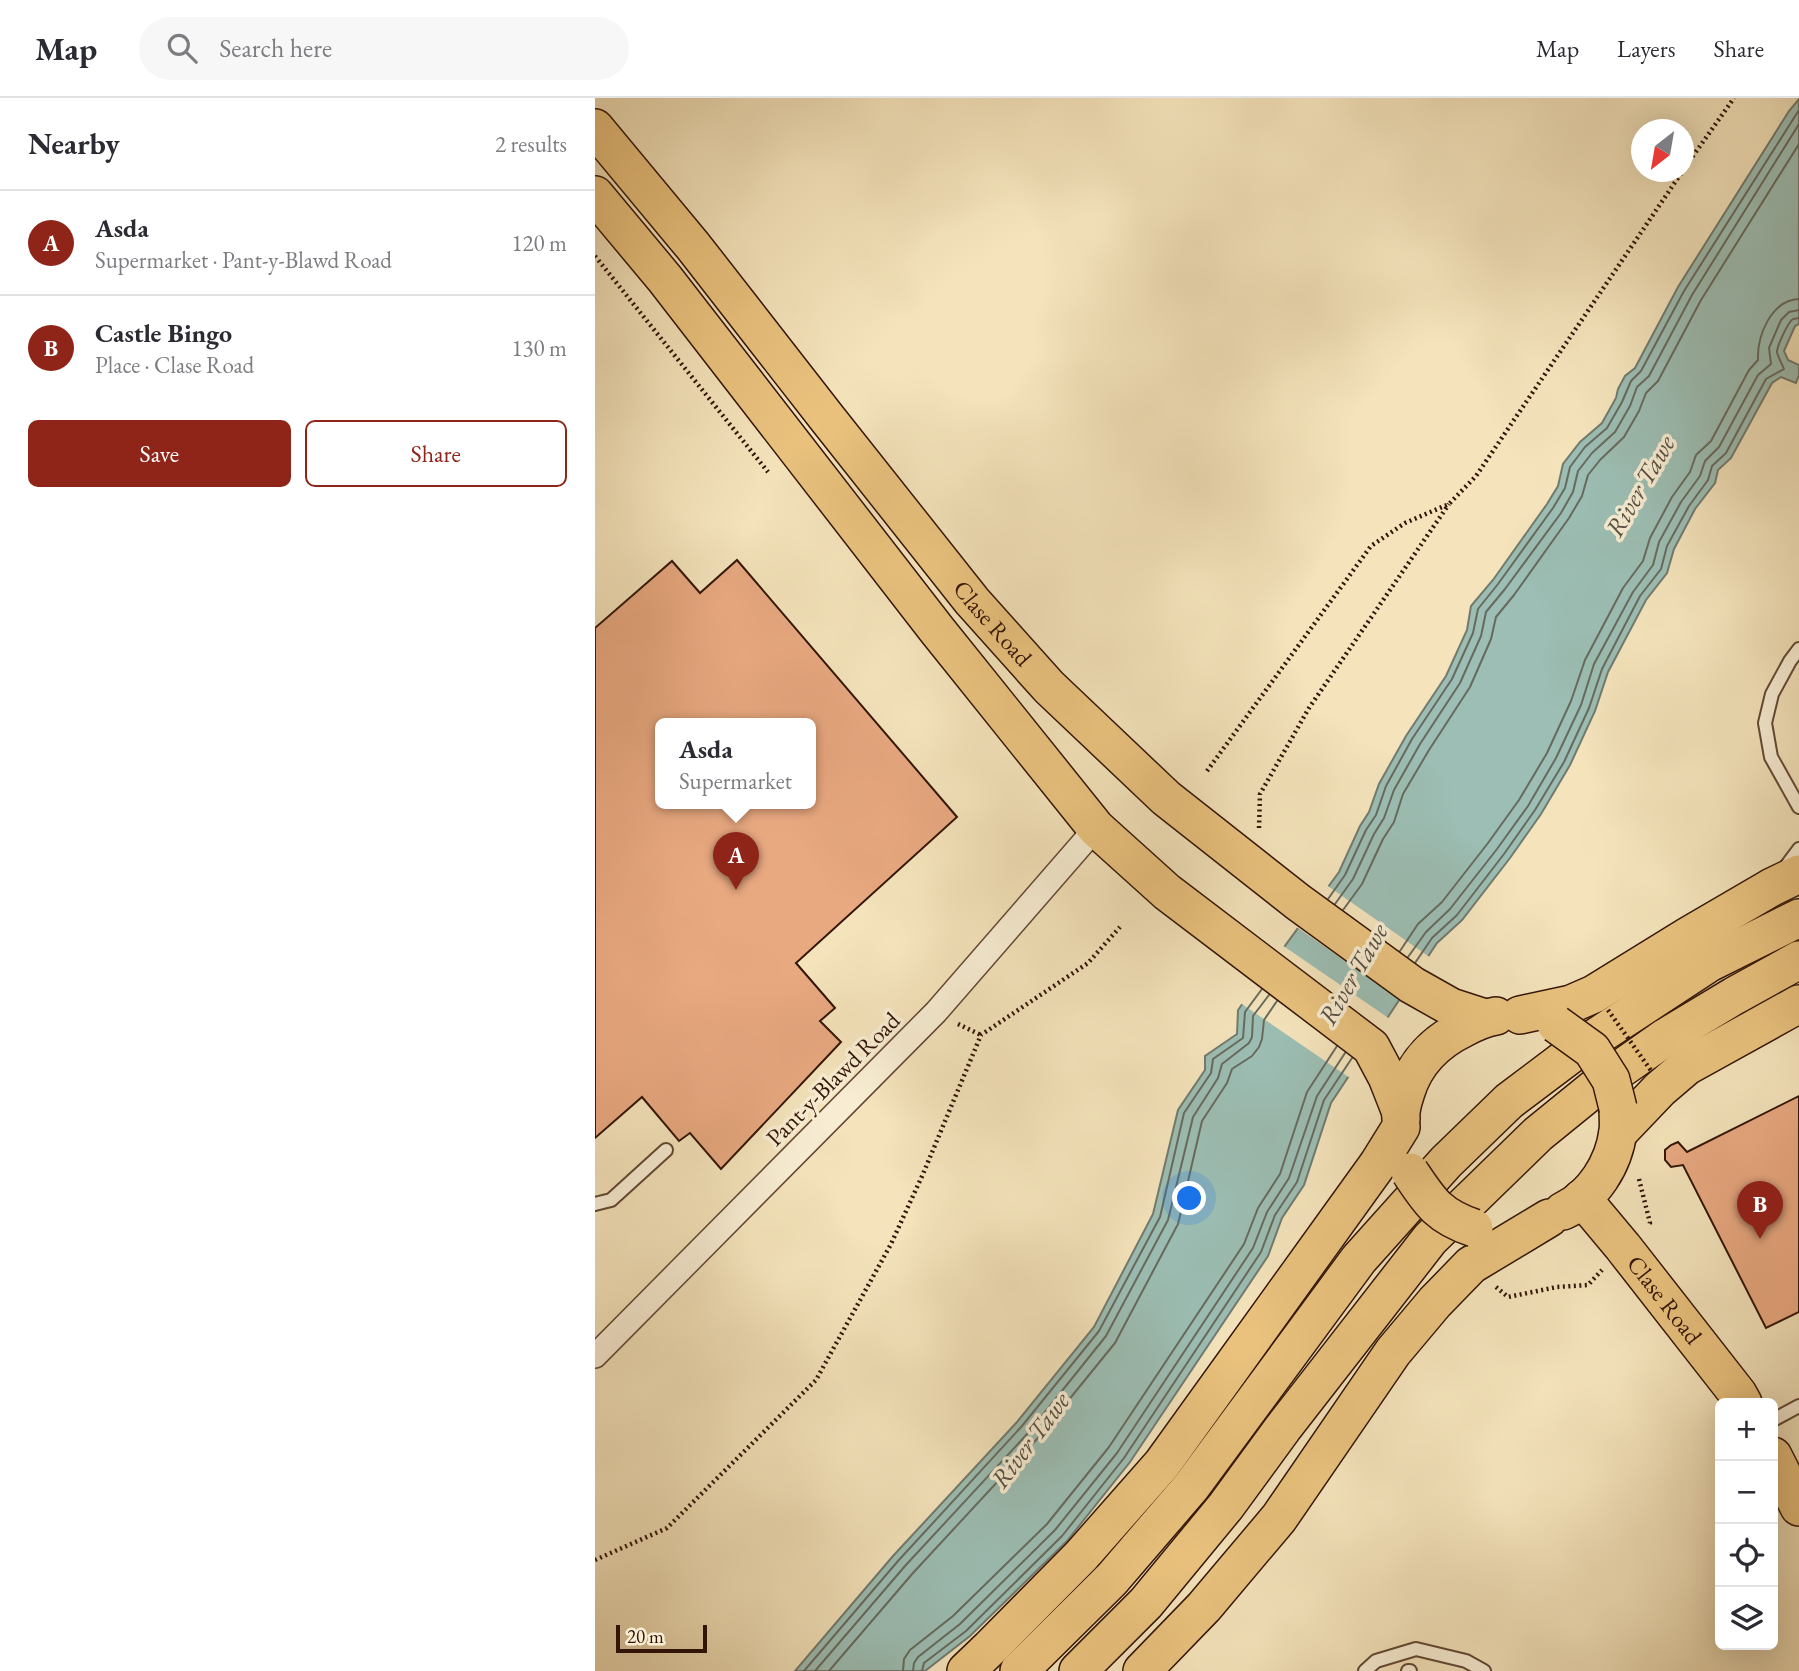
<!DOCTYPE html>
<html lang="en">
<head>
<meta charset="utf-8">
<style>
  body { margin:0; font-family:"EB Garamond",serif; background:#f7f7f7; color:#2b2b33 }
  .controls { position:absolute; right:21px; bottom:21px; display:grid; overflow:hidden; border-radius:10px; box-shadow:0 7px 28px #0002 }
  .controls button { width:63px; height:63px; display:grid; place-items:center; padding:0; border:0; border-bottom:2px solid #e1e1e2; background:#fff; color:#2b2b33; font:35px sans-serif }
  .compass { position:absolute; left:1036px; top:21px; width:63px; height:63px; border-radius:50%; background:#fff; box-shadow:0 7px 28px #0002; rotate:211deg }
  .scale { position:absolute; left:21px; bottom:18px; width:91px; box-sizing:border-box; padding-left:7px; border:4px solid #321507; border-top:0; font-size:19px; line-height:24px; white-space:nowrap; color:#321507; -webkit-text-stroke:5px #f8edd3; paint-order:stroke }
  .you { position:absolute; left:595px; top:1101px; width:24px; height:24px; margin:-18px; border:5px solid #fff; border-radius:50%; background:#1a73e8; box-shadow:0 0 0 10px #1a73e833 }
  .badge { display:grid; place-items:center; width:46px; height:46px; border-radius:50%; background:#8f2418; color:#fff; font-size:23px; font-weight:700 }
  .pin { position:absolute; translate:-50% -58px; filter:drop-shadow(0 2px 4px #0008) }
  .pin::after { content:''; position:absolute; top:37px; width:24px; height:21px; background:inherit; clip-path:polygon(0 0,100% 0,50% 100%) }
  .popup { position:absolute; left:60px; top:620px; width:161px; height:91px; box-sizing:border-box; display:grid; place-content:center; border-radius:10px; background:#fff; filter:drop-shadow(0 2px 5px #0005); font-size:23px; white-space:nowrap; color:#7c7c81 }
  .popup b { font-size:26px; color:#2b2b33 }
  .popup::after { content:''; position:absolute; left:50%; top:100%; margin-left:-14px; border:14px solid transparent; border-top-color:#fff }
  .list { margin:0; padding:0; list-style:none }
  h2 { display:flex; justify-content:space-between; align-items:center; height:91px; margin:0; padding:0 28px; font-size:30px }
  h2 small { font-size:23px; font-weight:400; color:#7c7c81 }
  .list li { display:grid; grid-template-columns:46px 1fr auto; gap:21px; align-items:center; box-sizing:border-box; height:105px; padding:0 28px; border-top:2px solid #e1e1e2 }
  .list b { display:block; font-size:26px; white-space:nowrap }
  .list p { margin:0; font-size:23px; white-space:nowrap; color:#7c7c81 }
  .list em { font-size:23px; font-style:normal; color:#7c7c81 }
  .actions { display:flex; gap:14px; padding:21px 28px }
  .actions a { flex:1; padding:16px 0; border:2px solid #8f2418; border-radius:10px; text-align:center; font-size:24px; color:#8f2418 }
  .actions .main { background:#8f2418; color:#fff }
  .icon { flex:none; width:38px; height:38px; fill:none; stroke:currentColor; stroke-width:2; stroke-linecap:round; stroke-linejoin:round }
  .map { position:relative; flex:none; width:1204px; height:1573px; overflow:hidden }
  header { display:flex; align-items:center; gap:42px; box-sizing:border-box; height:98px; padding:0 35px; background:#fff; border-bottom:2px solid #e1e1e2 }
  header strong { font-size:33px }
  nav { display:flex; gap:38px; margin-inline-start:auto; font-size:24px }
  .search { width:490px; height:63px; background:#f7f7f7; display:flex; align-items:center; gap:18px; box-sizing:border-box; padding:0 24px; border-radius:38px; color:#7c7c81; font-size:26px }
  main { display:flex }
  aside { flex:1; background:#fff }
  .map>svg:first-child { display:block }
  .water { fill:#9cbeb4; stroke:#727a6f; stroke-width:2 }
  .pier { fill:#f4e3bb }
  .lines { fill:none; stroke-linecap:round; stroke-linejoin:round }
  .shore { stroke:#676a5e; stroke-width:2 }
  .building { fill:#e8a880; stroke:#321507; stroke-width:2; fill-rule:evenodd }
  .lane-casing { stroke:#624834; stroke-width:16 }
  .street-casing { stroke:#624834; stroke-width:26 }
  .primary-casing { stroke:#321507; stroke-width:40 }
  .path { stroke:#321507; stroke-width:4.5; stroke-dasharray:2 3.5; stroke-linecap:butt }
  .lane { stroke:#f8edd3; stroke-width:12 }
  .street { stroke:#f8edd3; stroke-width:23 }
  .primary { stroke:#eac27e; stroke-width:37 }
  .primary-bridge-casing { stroke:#321507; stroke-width:40; stroke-linecap:butt }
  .path-bridge { stroke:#321507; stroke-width:4.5; stroke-dasharray:2 3.5; stroke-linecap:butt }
  .primary-bridge { stroke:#eac27e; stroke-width:37 }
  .labels { text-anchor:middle; stroke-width:7; stroke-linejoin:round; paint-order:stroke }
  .street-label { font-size:24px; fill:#321507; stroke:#f8edd3 }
  .water-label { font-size:26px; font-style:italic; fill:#575044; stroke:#f8edd3 }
</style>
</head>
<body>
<header>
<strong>Map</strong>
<div class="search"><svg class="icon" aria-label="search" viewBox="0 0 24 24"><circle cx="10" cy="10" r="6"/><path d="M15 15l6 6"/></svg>Search here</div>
<nav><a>Map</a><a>Layers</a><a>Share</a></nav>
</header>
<main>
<aside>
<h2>Nearby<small>2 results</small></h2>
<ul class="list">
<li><span class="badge">A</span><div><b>Asda</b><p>Supermarket · Pant-y-Blawd Road</p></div><em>120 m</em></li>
<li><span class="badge">B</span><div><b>Castle Bingo</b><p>Place · Clase Road</p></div><em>130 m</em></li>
</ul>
<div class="actions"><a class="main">Save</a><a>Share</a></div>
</aside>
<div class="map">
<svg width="1204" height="1573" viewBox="0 0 1204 1573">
  <rect width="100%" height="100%" fill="#f4e3bb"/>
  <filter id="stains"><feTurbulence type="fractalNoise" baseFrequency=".00286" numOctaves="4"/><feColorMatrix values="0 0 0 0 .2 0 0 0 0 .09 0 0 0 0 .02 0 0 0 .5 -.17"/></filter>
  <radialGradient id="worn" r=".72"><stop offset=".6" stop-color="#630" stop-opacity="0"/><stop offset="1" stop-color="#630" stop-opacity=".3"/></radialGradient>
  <path class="water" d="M1204,1V226L1200,228L1189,253L1193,262L1204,267V277L1201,285L1186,279L1177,285L1136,360L1123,372L1120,385L1100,411L1079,451L1072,475L1051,502L1013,574L1000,613L975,667L946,716L915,760L867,822L842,845L736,1005L709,1087L687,1120L673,1158L535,1364L472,1443L375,1538L330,1573H200L298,1458L422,1324L499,1229L558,1116L583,1012L610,972V958L642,936L643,912L744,774L765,728L774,714L784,686L811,638L851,578L872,532L876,508L898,482L952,406L963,388L968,366L985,344L1007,325L1021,300L1023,291L1030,278L1040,270L1083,189L1194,13Z"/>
  <path class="pier" d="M730,786L836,860L806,902L700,828Z
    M687,847L795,921L755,980L644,904Z"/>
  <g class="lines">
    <path class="shore" d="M733,801L750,777L771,732L781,717L791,688L817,641L857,581L878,535L883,511L903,486L958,410L970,390L975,369L990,349L1012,330L1027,304L1036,283L1046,273L1089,193L1204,12
      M740,806L758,781L779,736L789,720L799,692L825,646L865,585L886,538L891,514L910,491L966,415L978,394L983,373L997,355L1020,334L1035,308L1042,289L1054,278L1097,197L1204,26
      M748,812L767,786L788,741L799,724L808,696L834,652L875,589L896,541L901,519L919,497L974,420L987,398L993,377L1005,362L1029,339L1044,313L1051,295L1063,283L1106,202L1204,46
      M805,853L823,826L847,804L893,745L924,702L952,655L976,603L990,562L1028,490L1048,463L1055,440L1077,399L1095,374L1101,357L1116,343L1154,272L1163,262C1162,238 1176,202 1204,201
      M813,859L831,834L855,811L902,751L933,708L961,660L986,607L999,566L1038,494L1058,467L1064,444L1086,404L1105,378L1110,363L1124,349L1163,277L1176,266L1174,250L1186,222L1194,214L1204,212
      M820,865L837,840L862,817L909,756L940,712L969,664L994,610L1007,571L1045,498L1066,471L1072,448L1094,408L1113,382L1117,368L1131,355L1171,281L1189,271C1187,266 1183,259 1182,254C1182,248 1193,224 1198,221C1200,220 1202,221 1204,220
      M209,1573L303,1463L427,1328L504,1233L565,1119L589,1015L616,975L618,961L648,940L650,914L667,891
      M220,1573L310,1468L434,1334L511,1238L573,1122L598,1019L623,980L627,966L654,945L657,939L658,918L674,897
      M234,1573L318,1475L442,1341L520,1245L583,1126L607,1023L632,985L637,971L657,958L664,949L667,941L669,922L682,903
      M308,1573L309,1561L315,1552L358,1518L452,1426L514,1349L649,1146L663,1110L685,1076L712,994L742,948
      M318,1573L319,1565L323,1559L365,1526L460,1432L522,1355L658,1150L672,1114L694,1080L722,998L750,955
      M327,1573L329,1565L371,1533L467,1438L529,1360L666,1154L680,1117L702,1084L729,1002L757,960"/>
  </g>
  <path class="building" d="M142,462L362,719L201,865L240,910L225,923L246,944L126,1071L95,1035L84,1043L47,999L0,1040V530L77,463L105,495ZM66,626H216V706H66Z
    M1204,998V1214L1171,1230L1088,1067L1076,1069L1070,1062V1052L1076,1047L1083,1044L1092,1054Z"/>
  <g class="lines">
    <g class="lane-casing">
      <path id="lane" d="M1204,551L1195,563L1177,596L1170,625L1176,659L1204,709
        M1189,771L1204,751
        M0,1106L16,1102L71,1052
        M1178,1322L1204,1308
        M770,1573L781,1563L821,1551L871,1563L889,1573
        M813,1573H815"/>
    </g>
    <g class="street-casing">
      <path id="street" d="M0,1258L341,914L501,730"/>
    </g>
    <g class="primary-casing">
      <g id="primary">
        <path id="s1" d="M0,30L98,148L232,320L377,503L454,589L571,700L703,804L817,887L856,909L890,920"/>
        <path d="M0,97L70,181L342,532L501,730L572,794L776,949L792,979L805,1012"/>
        <path d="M925,917L976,906L999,896L1093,838L1177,789L1204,776"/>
        <path d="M806,1021C805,1011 808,1003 811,994C820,964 842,943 869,930C880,924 889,920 901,918"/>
        <path d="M1023,1035L1065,991L1092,968L1204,906"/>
        <path id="s2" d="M987,1100L1028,1149L1143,1296L1148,1305"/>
        <path d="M968,1113C998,1099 1019,1066 1023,1033C1024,1026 1023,1018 1023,1011"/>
        <path d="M1178,1358L1204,1409"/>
        <path d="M371,1573L395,1550L486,1458L567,1366L783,1066L806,1029"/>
        <path d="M424,1573L517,1481L596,1389L764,1161L851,1064L914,1003L983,951L1114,865L1204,820"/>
        <path d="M483,1573L551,1505L631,1408L688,1330L835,1141L943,1036L1007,984L1071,939L1139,898L1204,862"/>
        <path d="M547,1573L609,1509L684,1420L798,1254L840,1204L876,1167L954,1120"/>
      </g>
    </g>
    <path class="path" d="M1088,72L1139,0
      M0,158L173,374
      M612,673L776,448L810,425L854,406L881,378L1087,74
      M664,730L665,696L714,610L854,406
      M363,926L386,937
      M1044,1081L1055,1125L1053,1127
      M901,1189L913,1199L962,1189L993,1187L1007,1172
      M0,1462L72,1430L221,1282L296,1146L328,1076L386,937L493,865L525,829"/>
    <use href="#lane" class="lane"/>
    <use href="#street" class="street"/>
    <use href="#primary" class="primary"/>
    <g class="primary-bridge-casing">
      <path id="primary-bridge" d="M961,926L997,952L1016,982L1023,1010
        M815,1074C835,1104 843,1118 879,1130"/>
    </g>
    <path class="path-bridge" d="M1013,912L1057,974"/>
    <use href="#primary-bridge" class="primary-bridge"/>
  </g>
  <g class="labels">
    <g class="street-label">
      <text dy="8" stroke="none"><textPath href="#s1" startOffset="635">Clase Road</textPath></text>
      <text transform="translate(238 981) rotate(-45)" y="8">Pant-y-Blawd Road</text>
      <text dy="8" stroke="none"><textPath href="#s2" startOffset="131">Clase Road</textPath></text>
    </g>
    <g class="water-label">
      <text transform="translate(1045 388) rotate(-60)" y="9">River Tawe</text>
      <text transform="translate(758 876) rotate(-60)" y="9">River Tawe</text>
      <text transform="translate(435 1342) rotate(-53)" y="9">River Tawe</text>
    </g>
  </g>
  <rect width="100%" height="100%" filter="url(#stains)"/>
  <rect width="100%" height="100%" fill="url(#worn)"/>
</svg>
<div class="controls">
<button>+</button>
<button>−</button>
<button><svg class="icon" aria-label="locate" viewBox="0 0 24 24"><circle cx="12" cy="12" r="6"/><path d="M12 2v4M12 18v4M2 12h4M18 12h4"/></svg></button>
<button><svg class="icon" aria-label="layers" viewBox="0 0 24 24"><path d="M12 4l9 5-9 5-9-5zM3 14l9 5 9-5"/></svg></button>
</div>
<svg class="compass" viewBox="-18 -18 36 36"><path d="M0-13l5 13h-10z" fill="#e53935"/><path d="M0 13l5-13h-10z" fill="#7c7c81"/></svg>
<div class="scale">20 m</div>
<div class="you"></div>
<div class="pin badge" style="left:141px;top:792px">A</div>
<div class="popup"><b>Asda</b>Supermarket</div>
<div class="pin badge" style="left:1165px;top:1141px">B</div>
</div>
</main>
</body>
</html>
